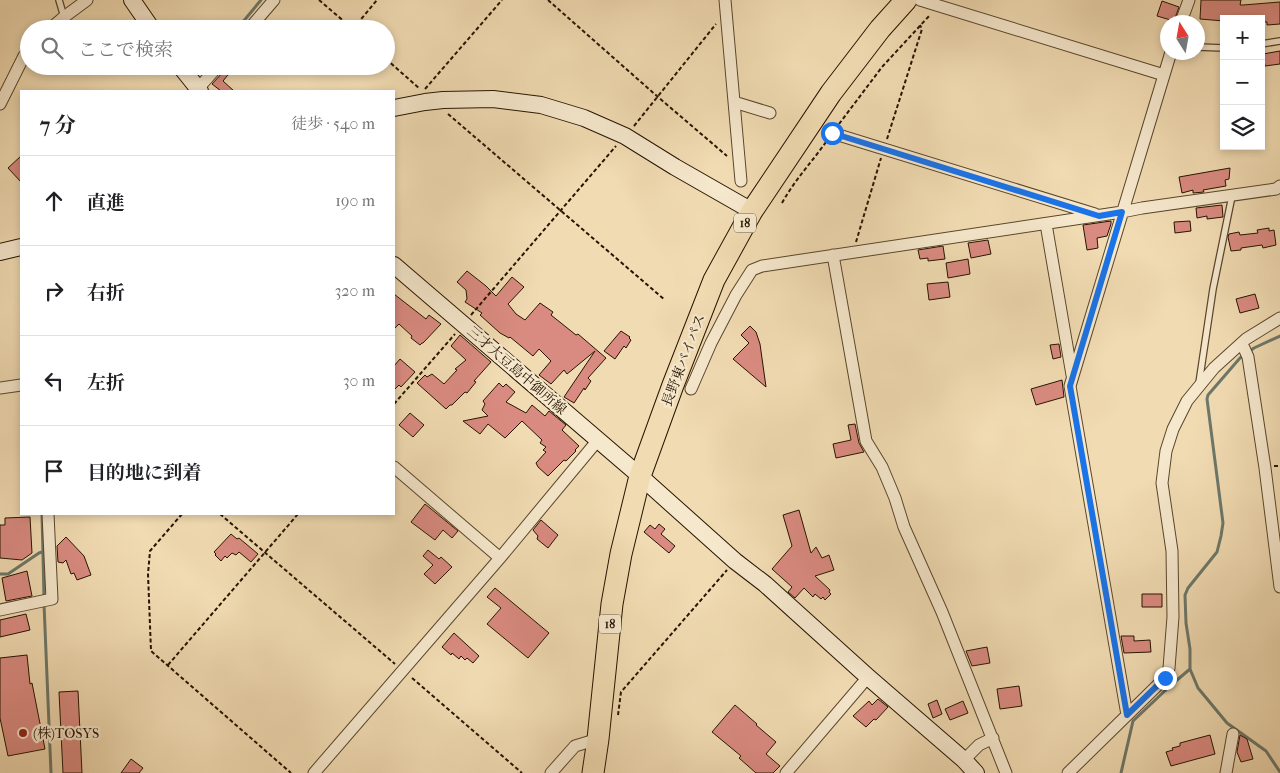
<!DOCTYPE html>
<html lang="ja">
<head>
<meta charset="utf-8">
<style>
  body { margin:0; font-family:"IM FELL French Canon","Noto Serif JP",serif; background:#f6f6f6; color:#202124 }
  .controls { position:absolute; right:15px; top:15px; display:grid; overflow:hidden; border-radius:0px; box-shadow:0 2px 8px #0003 }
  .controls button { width:45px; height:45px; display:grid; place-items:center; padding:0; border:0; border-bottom:1px solid #e0e0e0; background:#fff; color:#202124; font:25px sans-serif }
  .compass { position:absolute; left:1160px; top:15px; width:45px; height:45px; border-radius:50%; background:#fff; box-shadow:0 2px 8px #0003; rotate:349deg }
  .stop { position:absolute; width:15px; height:15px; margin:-11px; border:4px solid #1a73e8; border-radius:50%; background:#fff }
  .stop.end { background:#1a73e8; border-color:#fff; box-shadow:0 1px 5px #0008 }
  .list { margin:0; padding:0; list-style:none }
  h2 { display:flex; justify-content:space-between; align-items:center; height:65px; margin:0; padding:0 20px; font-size:21px }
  h2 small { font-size:16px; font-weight:400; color:#757577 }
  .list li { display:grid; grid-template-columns:32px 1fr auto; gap:15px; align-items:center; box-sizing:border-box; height:90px; padding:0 20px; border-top:1px solid #e0e0e0 }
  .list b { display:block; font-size:19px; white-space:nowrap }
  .list em { font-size:16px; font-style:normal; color:#757577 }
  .icon { flex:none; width:28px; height:28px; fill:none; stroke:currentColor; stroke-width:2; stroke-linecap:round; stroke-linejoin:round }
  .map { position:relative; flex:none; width:1280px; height:773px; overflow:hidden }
  .search { position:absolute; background:#fff; box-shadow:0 2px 8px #0003; left:20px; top:20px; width:375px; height:55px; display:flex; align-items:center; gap:12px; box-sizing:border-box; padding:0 18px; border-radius:28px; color:#757577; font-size:19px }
  .panel { position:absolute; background:#fff; box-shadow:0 2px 8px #0003; left:20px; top:90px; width:375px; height:425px; border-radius:0px }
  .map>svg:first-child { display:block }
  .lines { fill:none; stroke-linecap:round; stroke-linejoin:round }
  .stream { stroke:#6c786a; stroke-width:3 }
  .building { fill:#da8b81; stroke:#261400 }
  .lane-casing { stroke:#59462c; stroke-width:8 }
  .street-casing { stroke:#59462c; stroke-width:13 }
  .secondary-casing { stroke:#261400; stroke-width:18 }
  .highway-casing { stroke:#261400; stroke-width:23 }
  .path { stroke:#261400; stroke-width:2; stroke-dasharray:4 2.5; stroke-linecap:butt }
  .lane { stroke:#f6e8cd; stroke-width:5.5 }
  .street { stroke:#f6e8cd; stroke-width:11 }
  .secondary { stroke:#f6e8cd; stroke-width:16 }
  .highway { stroke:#f1dbb2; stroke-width:21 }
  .route { stroke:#1a73e8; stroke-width:6 }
  .poi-dot { fill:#8f2418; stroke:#f6e8cd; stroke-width:2 }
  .labels { text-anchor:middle; stroke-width:4.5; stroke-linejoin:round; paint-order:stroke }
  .shield { fill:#f6e8cd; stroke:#64543e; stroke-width:1 }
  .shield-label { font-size:12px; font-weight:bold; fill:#261400 }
  .street-label { font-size:14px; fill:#261400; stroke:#f6e8cd }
  .poi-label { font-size:14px; fill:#261400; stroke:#f6e8cd; text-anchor:start }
</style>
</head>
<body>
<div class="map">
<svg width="1280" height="773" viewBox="0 0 1280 773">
  <rect width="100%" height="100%" fill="#f1dbb2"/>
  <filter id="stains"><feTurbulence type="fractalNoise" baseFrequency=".004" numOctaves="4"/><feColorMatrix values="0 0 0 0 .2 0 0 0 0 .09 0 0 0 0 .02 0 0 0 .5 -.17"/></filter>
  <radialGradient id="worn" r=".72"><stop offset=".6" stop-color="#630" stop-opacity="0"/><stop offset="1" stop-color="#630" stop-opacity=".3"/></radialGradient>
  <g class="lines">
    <path class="stream" d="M237,29L261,0
      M202,70L205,66
      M42,514L44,598
      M0,574H8L39,553L42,552
      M44,604L51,773
      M1190,669L1198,688L1227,723L1266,751L1280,772
      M1121,773L1133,721L1170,686L1190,669V649L1186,623L1185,595L1188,588L1217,552L1221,536L1223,523L1207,399L1208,395L1240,358L1254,348L1280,336"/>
  </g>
  <path class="building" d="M1201,0H1241L1240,5H1243L1280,2V24L1267,25V22H1261V19H1248V16L1225,18L1224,21L1200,19Z
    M1162,1L1179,7L1174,21L1157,16Z
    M1280,51V64L1265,66L1263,54Z
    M225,66H235L223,81L234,91H221L212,84L224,71Z
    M21,156V182L8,168Z
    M1230,168L1229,179L1225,180L1226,186L1203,190L1204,192L1193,193V190L1182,193L1179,177Z
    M1222,205L1223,217L1207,219V216L1197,218L1196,208Z
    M1111,221V224L1107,236L1097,238L1098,248L1087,250L1083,225Z
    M1190,221L1191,231L1175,233L1174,222Z
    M1269,228V231L1274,230L1276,245L1263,248L1262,245L1241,248V250L1231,251L1228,237L1229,234L1239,232L1240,235L1258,233L1257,230Z
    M988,240L991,254L971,258L968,243Z
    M943,246L945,259L928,261V258L920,259L918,250Z
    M968,259L970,274L948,278L946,263Z
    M467,271L486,286L496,296L512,277L524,287L508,304L516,314L525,320L540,303L553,312L551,315L576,335L578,334L606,358L588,378L591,381L585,390L584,388L574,403L564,397L595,351L567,374L564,370L551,384L539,375L551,361L539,349L533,356L510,337L509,338L500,333L480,315L482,313L465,302L467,299L466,290L457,282Z
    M948,282L950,297L929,300L927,284Z
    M394,294L426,319L429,315L441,324L423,343H422L420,345L411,338L412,336L399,324L394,329Z
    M1255,294L1259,308L1240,313L1236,299Z
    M750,326L756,332L760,344L766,387L733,359L749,343L741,335Z
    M621,331L630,337L629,338L631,340L626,348L624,346L615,359L604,351Z
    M460,335L491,362L474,381L476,382L467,393L465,392L452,405H450L446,409L417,383L425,375L427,377L432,374L444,384L457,370L455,369L466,360L451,346Z
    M1059,344L1061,357L1053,359L1050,345Z
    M400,359L415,372L401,387L399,385L394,390V366Z
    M1062,380L1064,397L1036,405L1031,389Z
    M499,383L503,387L506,384L515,392L506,402L526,413L532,405L545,416L549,411L566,425L562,430L579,446L575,450L576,451L566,461L564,460L548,476L538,467L536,463L546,452L543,450L546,447L540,443L542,440L522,421L505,438L488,424L480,434L463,421L488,416L482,410L485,404L483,401Z
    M410,413L424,425L413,437L399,425Z
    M855,424L859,443L864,452L836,458L833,444L851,440L848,425Z
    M425,504L458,531L452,538L443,530L435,540L411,522Z
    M799,510L811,553L816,547L822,558L829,555L834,570L815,576L830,590L829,592L831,594L825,600L823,597L821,599L815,594L813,597L804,588L795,598L788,592L792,587L772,569L792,546L783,515Z
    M30,517L32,553L22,560L0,558V525H5V518Z
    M541,520L558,535L548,548L537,539L538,536L533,530Z
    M659,524L665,529L661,534L675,546L669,553L644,532L650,525L655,529Z
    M231,534L237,539L239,538L258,554L251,562L239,552L236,555L232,553L227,558L225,556L221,561L215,555L216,554L214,552Z
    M66,537L84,556L91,575L77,580L74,573L71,574L66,560L63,563L58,562L57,546Z
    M428,550L439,559L441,557L452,567L435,584L424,574L433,565L423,556Z
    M27,571L32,596L6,601L2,578Z
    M495,588L549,633L528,658L487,624L501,608L487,597Z
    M1142,594H1162V607H1142Z
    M26,614L30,630L0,637V620Z
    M454,633L479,656L473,663L467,658L465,660L461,656L459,659L452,653L451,655L442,647Z
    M1121,636H1134V641L1150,640L1151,652L1124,653Z
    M987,647L990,663L972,666L966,651Z
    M27,655L30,684L32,683L45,749L8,756L0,718V658Z
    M1019,686L1022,706L1000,709L997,689Z
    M78,691L82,773H63L59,692Z
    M878,699L888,707L876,720L874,719L866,727L853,716L869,701L872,705Z
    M937,700L942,714L933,718L928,704Z
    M963,701L968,713L950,720L945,709Z
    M735,705L757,724L756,725L776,742L766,754L780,766L773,773H756L739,758L741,756L712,732Z
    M1210,735L1215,754L1171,766L1166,752L1173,750L1172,748L1180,746V743Z
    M1240,735L1247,739L1253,759L1241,762L1237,752Z
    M131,759L143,768L139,773H121Z"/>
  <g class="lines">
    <g class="lane-casing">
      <path id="lane" d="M59,0L64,17
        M1261,44L1280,41
        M1198,47L1224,48
        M1199,383L1213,289L1232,196"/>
    </g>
    <g class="street-casing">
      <path id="street" d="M725,0L741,181
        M920,0L1164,75
        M1181,22L1189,0
        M50,29L64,17L87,0
        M249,29L274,0
        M196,91L218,66
        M734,102L770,113
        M0,104L24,56L29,51
        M832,133L1095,214
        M1046,224L1072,375
        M833,255L866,441L882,467L895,498L904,527L942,612L1006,773
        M1240,345L1244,348L1248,357L1265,468L1280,587
        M0,388L21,385
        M691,389L711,343L736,295L752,270L762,266L1122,212L1142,208L1276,189L1280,186
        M394,467L500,558
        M0,610L52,599L48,514
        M1127,715L1070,386L1171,52
        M964,760L979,745L993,738
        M314,773L500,558L598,440
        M551,773L575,746L598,739
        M786,773L868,677
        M1068,773L1165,678L1169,668L1173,617L1172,551L1162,483L1166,451L1173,429L1187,401L1214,368L1246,339L1280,318
        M1226,773L1233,734"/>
    </g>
    <g class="secondary-casing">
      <path id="secondary" d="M132,0L152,29
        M180,66L200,91
        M394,108L425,102L443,100L493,99L541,105L584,118L625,136L675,167L752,211
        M0,252L21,247
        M394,265L640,476L735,561L765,584L868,677L964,760L976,773"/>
    </g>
    <g class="highway-casing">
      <path id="highway" d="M593,773L598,739L612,604L621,554L640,476L673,385L714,280L752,211L831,93L880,29L906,0"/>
    </g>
    <path class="path" d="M319,0L353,29
      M548,0L658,97L727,156
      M353,29L377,0
      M386,59L420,89
      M425,89L502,0
      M448,114L665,300
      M839,124L882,67L930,15
      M634,126L716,24
      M887,139L922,29L920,25
      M782,203C794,181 811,163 826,142
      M856,242L881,158
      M471,315L616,146
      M394,404L455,334
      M1274,466H1280
      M182,514L150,551L148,574L151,651L291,773
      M220,514L395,664
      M168,665L298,514
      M412,678L522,773
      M618,715L621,692L727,570"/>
    <use href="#lane" class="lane"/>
    <use href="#street" class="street"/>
    <use href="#secondary" class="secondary"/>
    <use href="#highway" class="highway"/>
  </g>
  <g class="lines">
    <path class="route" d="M832,133L1099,216L1122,212L1070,386L1127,715L1165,678"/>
  </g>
  <circle class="poi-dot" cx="23" cy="733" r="5"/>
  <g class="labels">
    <g class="shield">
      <rect x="734" y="213.5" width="22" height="19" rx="4"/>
      <rect x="599" y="614.5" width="22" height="19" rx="4"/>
    </g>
    <g class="shield-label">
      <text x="745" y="227">18</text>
      <text x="610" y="628">18</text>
    </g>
    <g class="street-label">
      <text transform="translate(683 360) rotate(-69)" y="5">長野東バイパス</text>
      <text transform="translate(517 370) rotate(41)" y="5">三才大豆島中御所線</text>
    </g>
    <g class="poi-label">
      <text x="33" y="738">(株)TOSYS</text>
    </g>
  </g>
  <rect width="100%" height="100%" filter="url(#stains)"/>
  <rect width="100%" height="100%" fill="url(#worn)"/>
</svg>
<div class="controls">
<button>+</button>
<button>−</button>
<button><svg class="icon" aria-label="layers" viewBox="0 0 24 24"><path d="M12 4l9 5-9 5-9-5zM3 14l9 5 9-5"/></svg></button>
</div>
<svg class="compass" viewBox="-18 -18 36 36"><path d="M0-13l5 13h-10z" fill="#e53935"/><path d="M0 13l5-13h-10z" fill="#757577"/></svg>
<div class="stop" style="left:832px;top:133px"></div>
<div class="stop end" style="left:1165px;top:678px"></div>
<div class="search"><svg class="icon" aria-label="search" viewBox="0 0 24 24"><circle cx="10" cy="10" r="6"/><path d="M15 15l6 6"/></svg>ここで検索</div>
<section class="panel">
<h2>7 分<small>徒歩 · 540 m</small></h2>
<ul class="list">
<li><svg class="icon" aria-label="ahead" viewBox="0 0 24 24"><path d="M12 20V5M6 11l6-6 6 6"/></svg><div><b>直進</b></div><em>190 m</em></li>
<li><svg class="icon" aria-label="right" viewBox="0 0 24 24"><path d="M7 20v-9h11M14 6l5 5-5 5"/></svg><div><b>右折</b></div><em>320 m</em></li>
<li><svg class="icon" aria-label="left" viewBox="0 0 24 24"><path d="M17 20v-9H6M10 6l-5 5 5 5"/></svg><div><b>左折</b></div><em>30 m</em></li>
<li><svg class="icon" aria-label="arrive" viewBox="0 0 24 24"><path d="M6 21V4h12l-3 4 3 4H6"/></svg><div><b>目的地に到着</b></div></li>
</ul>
</section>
</div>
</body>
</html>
